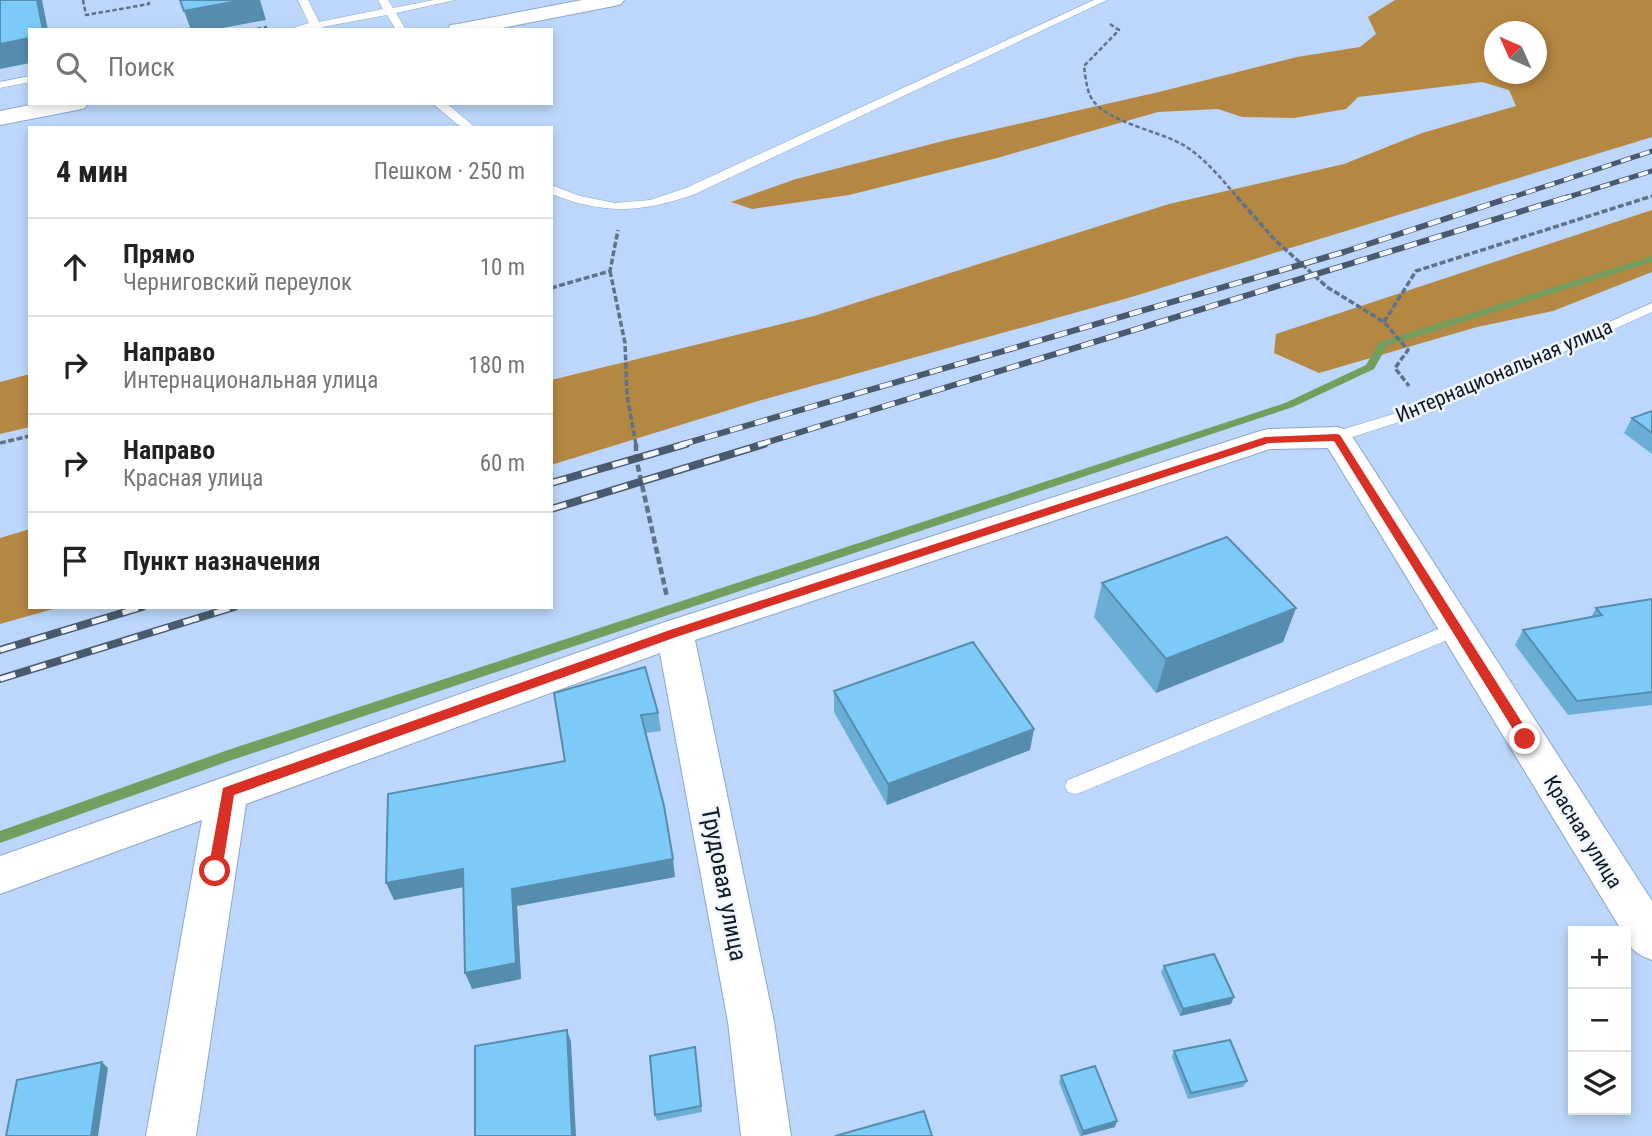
<!DOCTYPE html>
<html lang="ru">
<head>
<meta charset="utf-8">
<style>
  body { margin:0; font-family:"Roboto Condensed",sans-serif; background:#f6f6f6; color:#222 }
  .controls { position:absolute; right:21px; bottom:21px; display:grid; overflow:hidden; border-radius:0px; box-shadow:0 4px 10px #0003 }
  .controls button { width:63px; height:63px; display:grid; place-items:center; padding:0; border:0; border-bottom:2px solid #e0e0e0; background:#fff; color:#222; font:35px sans-serif }
  .compass { position:absolute; left:1484px; top:21px; width:63px; height:63px; border-radius:50%; background:#fff; box-shadow:0 4px 10px #0003; rotate:315deg }
  .stop { position:absolute; width:21px; height:21px; margin:-16px; border:5px solid #d93025; border-radius:50%; background:#fff }
  .stop.end { background:#d93025; border-color:#fff; box-shadow:0 2px 7px #0008 }
  .list { margin:0; padding:0; list-style:none }
  h2 { display:flex; justify-content:space-between; align-items:center; height:91px; margin:0; padding:0 28px; font-size:30px }
  h2 small { font-size:23px; font-weight:400; color:#767676 }
  .list li { display:grid; grid-template-columns:46px 1fr auto; gap:21px; align-items:center; box-sizing:border-box; height:98px; padding:0 28px; border-top:2px solid #e0e0e0 }
  .list b { display:block; font-size:26px; white-space:nowrap }
  .list p { margin:0; font-size:23px; white-space:nowrap; color:#767676 }
  .list em { font-size:23px; font-style:normal; color:#767676 }
  .icon { flex:none; width:38px; height:38px; fill:none; stroke:currentColor; stroke-width:2; stroke-linecap:round; stroke-linejoin:round }
  .map { position:relative; flex:none; width:1652px; height:1136px; overflow:hidden }
  .search { position:absolute; background:#fff; box-shadow:0 4px 10px #0003; left:28px; top:28px; width:525px; height:77px; display:flex; align-items:center; gap:18px; box-sizing:border-box; padding:0 24px; border-radius:0px; color:#767676; font-size:26px }
  .panel { position:absolute; background:#fff; box-shadow:0 4px 10px #0003; left:28px; top:126px; width:525px; height:483px; border-radius:0px }
  .map>svg:first-child { display:block }
  .forest { fill:#b48742; fill-rule:evenodd }
  .lines { fill:none; stroke-linecap:round; stroke-linejoin:round }
  .stream { fill:#749e5e; fill-rule:evenodd }
  .lane-casing { stroke:#8da7ca; stroke-width:1 }
  .street-casing { stroke:#8da7ca; stroke-width:2 }
  .path-far2 { stroke:#607289; stroke-width:2.5; stroke-dasharray:4.5 2.5; stroke-linecap:butt }
  .path-far1 { stroke:#607289; stroke-width:3.5; stroke-dasharray:6 2.5; stroke-linecap:butt }
  .path { stroke:#607289; stroke-width:4.5; stroke-dasharray:7 3.5; stroke-linecap:butt }
  .lane { fill:#fff; fill-rule:evenodd }
  .street { fill:#fff; fill-rule:evenodd }
  .rail-far2-casing { stroke:#4a5a6e; stroke-width:5 }
  .rail-far1-casing { stroke:#4a5a6e; stroke-width:6 }
  .rail-casing { stroke:#4a5a6e; stroke-width:8 }
  .rail-far2 { stroke:#f1f6fe; stroke-width:3.5; stroke-dasharray:10; stroke-linecap:butt }
  .rail-far1 { stroke:#f1f6fe; stroke-width:4.5; stroke-dasharray:13; stroke-linecap:butt }
  .rail { stroke:#f1f6fe; stroke-width:5; stroke-dasharray:16; stroke-linecap:butt }
  .wall { fill:#6aaed5 }
  .shaded-wall { fill:#568dae }
  .building { fill:#7bcaf8; stroke:#568dae; stroke-width:2 }
  .route { fill:#d93025 }
  .labels { text-anchor:middle; stroke-width:5; stroke-linejoin:round; paint-order:stroke }
  .street-label { font-size:21px; fill:#101a27; stroke:#f1f6fe }
  .near-street-label { font-size:24px; fill:#101a27; stroke:#f1f6fe }
</style>
</head>
<body>
<div class="map">
<svg width="1652" height="1136" viewBox="0 0 1652 1136">
  <rect width="100%" height="100%" fill="#bcd7fb"/>
  <path class="forest" d="M1395,0H1652V137L1128,298L758,401L551,465V380L814,316L1169,204L1344,164L1422,133L1516,106L1509,90L1482,82L1358,97L1346,109L1294,118L1242,117L1218,109L1158,112L997,158L849,195L752,209L731,202L796,179L947,140L1159,92L1297,57L1360,47L1376,34L1368,17ZM1494,32H1536V74H1494Z
    M1652,210V272L1553,311L1477,327L1319,373L1274,353L1276,334Z
    M30,374V427L0,434V382Z
    M30,529V607H60L0,624V538Z"/>
  <g class="lines">
    <path class="stream" d="M1652,256V262L1387,346L1374,369L1293,407L232,760L0,843V831L228,750L1285,403L1366,365L1379,342Z"/>
    <g class="lane-casing">
      <path id="lane" d="M298,0H308L319,22L383,9L378,0H388L393,8L434,0H455L396,13L406,30H396L387,15L322,27L323,30H286L309,23Z
        M1094,0H1107L695,194C640,213 606,215 551,194V185L580,196L615,203L650,200L686,188Z
        M30,76V82L0,88V82Z
        M432,103H446L476,128H462Z
        M1652,303V312L1433,411L1337,442L1329,437L1331,433L1423,405Z
        M1458,621L1464,623L1467,628L1464,633L1082,792L1075,794L1068,792L1065,786L1068,780Z"/>
    </g>
    <g class="street-casing">
      <path id="street" d="M582,0H624L621,4L614,6L492,30H448L450,25L458,24Z
        M40,103H88L85,108L77,110L0,125V111Z
        M1337,427L1348,430L1652,901V960C1638,955 1626,948 1626,931H1622L1328,448L1270,449L695,640L774,1022L791,1136H741L728,1022L660,653L246,804L196,1136H146L202,820L0,894V856L662,623L1257,432L1268,429Z"/>
    </g>
    <path class="path-far2" d="M83,0L86,15L149,4L148,0
      M1110,24L1119,30L1084,66C1085,74 1086,84 1089,93C1099,122 1160,130 1185,146C1206,159 1223,181 1239,199
      M250,30L267,27
      M1644,199L1652,196"/>
    <path class="path-far1" d="M1237,197L1275,240L1327,287L1384,322L1408,350L1395,368L1409,386
      M610,271L625,343L627,395L636,445
      M551,288L610,271L618,230
      M1384,322L1416,271L1649,197
      M0,443L30,436"/>
    <path class="path" d="M636,444V458L667,597"/>
    <use href="#lane" class="lane"/>
    <use href="#street" class="street"/>
    <g class="rail-far2-casing">
      <path id="rail-far2" d="M1507,199L1652,151
        M1562,199L1652,171"/>
    </g>
    <g class="rail-far1-casing">
      <path id="rail-far1" d="M680,445L1344,252L1512,197
        M758,445L1568,197"/>
    </g>
    <g class="rail-casing">
      <path id="rail" d="M551,483L686,444
        M551,509L764,444
        M0,650L142,607
        M0,679L234,607"/>
    </g>
    <use href="#rail-far2" class="rail-far2"/>
    <use href="#rail-far1" class="rail-far1"/>
    <use href="#rail" class="rail"/>
  </g>
  <path class="wall" d="M1652,411V454L1624,433L1632,418Z
    M1102,583L1296,608L1283,642L1156,693L1094,617Z
    M1652,599V705L1568,715L1515,645L1523,630L1591,617L1596,608Z
    M834,691L1030,750L887,805L834,712Z
    M554,693L658,713L661,731L646,733L664,806L675,877L517,906L521,979L472,989L463,887L394,900L565,761Z
    M1164,966L1231,1004L1180,1016L1161,972Z
    M695,1047L702,1112L657,1121L655,1115Z
    M1174,1051L1247,1081L1243,1087L1188,1099L1172,1057Z
    M1061,1076L1115,1127L1080,1136L1059,1082Z"/>
  <path class="shaded-wall" d="M37,0H42L48,30H43Z
    M243,0H260L266,20L212,30H191L184,11Z
    M30,38V63L0,69V44Z
    M1296,608L1283,642L1156,693L1166,659Z
    M1034,729L1030,750L887,805L888,784Z
    M673,859L675,877L517,906L521,979L472,989L465,973L512,889Z
    M463,869L469,886L394,900L386,883Z
    M1234,997L1231,1004L1180,1016L1183,1009Z
    M567,1030L571,1042L576,1136H572Z
    M102,1062L108,1068L98,1136H91Z
    M1117,1121L1115,1127L1081,1136L1083,1131Z"/>
  <path class="building" d="M0,0H37L43,30H30V38L0,44Z
    M180,0H243L184,11Z
    M1652,411V433L1632,418Z
    M1227,537L1296,608L1166,659L1102,583Z
    M1652,599V692L1577,701L1523,630L1602,615L1596,608Z
    M973,642L1034,729L888,784L834,691Z
    M645,667L658,713L641,715L664,806L673,859L512,889L516,963L465,973L463,869L386,883L388,794L565,761L554,693Z
    M1214,954L1234,997L1183,1009L1164,966Z
    M567,1030L572,1136H475V1046Z
    M1230,1040L1247,1081L1191,1093L1174,1051Z
    M695,1047L701,1106L655,1115L650,1056Z
    M102,1062L91,1136H6L17,1080Z
    M1095,1066L1117,1121L1083,1131L1061,1076Z
    M924,1111L932,1136H835Z"/>
  <path class="route" d="M1337,434L1340,435L1530,735V742H1521L1334,441L1269,443L679,636L234,795L222,871L215,877L208,871L223,788L670,630L1265,437Z"/>
  <g class="labels">
    <g class="street-label">
      <text transform="translate(1504 371) rotate(-23)" y="7">Интернациональная улица</text>
      <text transform="translate(1583 832) rotate(58)" y="7">Красная улица</text>
    </g>
    <g class="near-street-label">
      <text transform="translate(724 884) rotate(79)" y="8">Трудовая улица</text>
    </g>
  </g>
</svg>
<div class="controls">
<button>+</button>
<button>−</button>
<button><svg class="icon" aria-label="layers" viewBox="0 0 24 24"><path d="M12 4l9 5-9 5-9-5zM3 14l9 5 9-5"/></svg></button>
</div>
<svg class="compass" viewBox="-18 -18 36 36"><path d="M0-13l5 13h-10z" fill="#e53935"/><path d="M0 13l5-13h-10z" fill="#767676"/></svg>
<div class="stop" style="left:215px;top:871px"></div>
<div class="stop end" style="left:1525px;top:739px"></div>
<div class="search"><svg class="icon" aria-label="search" viewBox="0 0 24 24"><circle cx="10" cy="10" r="6"/><path d="M15 15l6 6"/></svg>Поиск</div>
<section class="panel">
<h2>4 мин<small>Пешком · 250 m</small></h2>
<ul class="list">
<li><svg class="icon" aria-label="ahead" viewBox="0 0 24 24"><path d="M12 20V5M6 11l6-6 6 6"/></svg><div><b>Прямо</b><p>Черниговский переулок</p></div><em>10 m</em></li>
<li><svg class="icon" aria-label="right" viewBox="0 0 24 24"><path d="M7 20v-9h11M14 6l5 5-5 5"/></svg><div><b>Направо</b><p>Интернациональная улица</p></div><em>180 m</em></li>
<li><svg class="icon" aria-label="right" viewBox="0 0 24 24"><path d="M7 20v-9h11M14 6l5 5-5 5"/></svg><div><b>Направо</b><p>Красная улица</p></div><em>60 m</em></li>
<li><svg class="icon" aria-label="arrive" viewBox="0 0 24 24"><path d="M6 21V4h12l-3 4 3 4H6"/></svg><div><b>Пункт назначения</b></div></li>
</ul>
</section>
</div>
</body>
</html>
